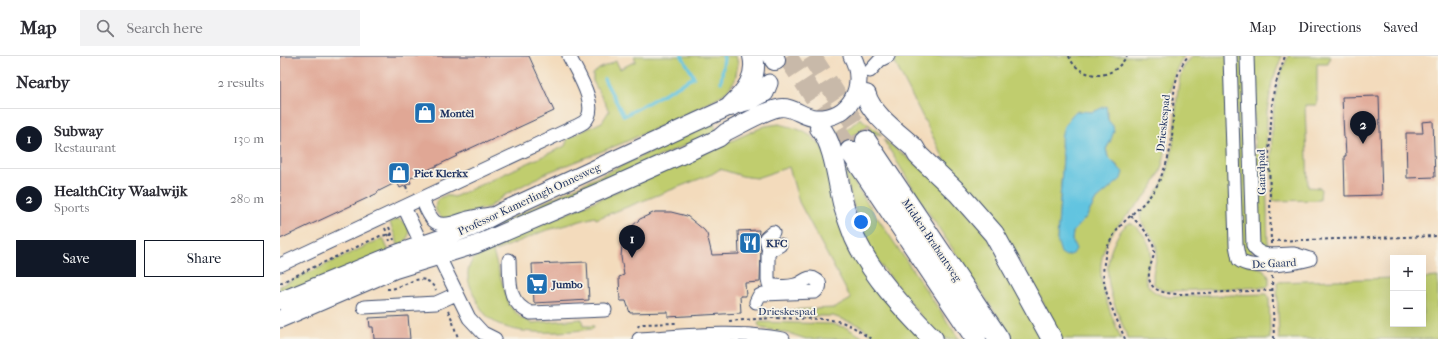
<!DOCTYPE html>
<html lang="en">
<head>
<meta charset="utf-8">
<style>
  body { margin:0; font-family:"IM FELL French Canon",serif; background:#f2f2f3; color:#2b2b33 }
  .controls { position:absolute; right:12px; bottom:12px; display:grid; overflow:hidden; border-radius:0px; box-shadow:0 4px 16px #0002 }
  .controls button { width:36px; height:36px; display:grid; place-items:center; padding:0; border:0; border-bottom:1px solid #e1e1e2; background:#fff; color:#2b2b33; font:20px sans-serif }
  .you { position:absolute; left:581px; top:166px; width:14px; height:14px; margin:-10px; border:3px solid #fff; border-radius:50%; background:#1a73e8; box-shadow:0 0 0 6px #1a73e833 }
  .badge { display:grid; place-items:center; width:26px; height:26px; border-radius:50%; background:#111827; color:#fff; font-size:13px; font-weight:700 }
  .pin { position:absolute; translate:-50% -33px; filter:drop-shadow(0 1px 2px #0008) }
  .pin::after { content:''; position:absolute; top:21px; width:14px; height:12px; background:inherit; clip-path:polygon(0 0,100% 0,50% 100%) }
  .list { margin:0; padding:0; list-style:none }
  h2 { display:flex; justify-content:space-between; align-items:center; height:52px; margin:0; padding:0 16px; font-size:17px }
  h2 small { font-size:13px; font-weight:400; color:#7c7c81 }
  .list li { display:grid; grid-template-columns:26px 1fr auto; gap:12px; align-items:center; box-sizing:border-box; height:60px; padding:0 16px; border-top:1px solid #e1e1e2 }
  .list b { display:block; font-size:15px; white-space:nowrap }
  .list p { margin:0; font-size:13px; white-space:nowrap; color:#7c7c81 }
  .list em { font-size:13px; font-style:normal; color:#7c7c81 }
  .actions { display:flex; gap:8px; padding:12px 16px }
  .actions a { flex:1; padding:9px 0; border:1px solid #111827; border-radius:0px; text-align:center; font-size:14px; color:#111827 }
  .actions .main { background:#111827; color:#fff }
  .icon { flex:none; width:22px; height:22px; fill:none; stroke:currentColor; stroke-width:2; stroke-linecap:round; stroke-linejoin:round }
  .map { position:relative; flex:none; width:1158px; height:283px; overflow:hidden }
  header { display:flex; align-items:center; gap:24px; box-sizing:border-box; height:56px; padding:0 20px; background:#fff; border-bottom:1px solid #e1e1e2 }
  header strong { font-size:19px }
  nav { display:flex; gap:22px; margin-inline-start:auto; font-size:14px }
  .search { width:280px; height:36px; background:#f2f2f3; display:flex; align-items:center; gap:10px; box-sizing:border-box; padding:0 14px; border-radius:0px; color:#7c7c81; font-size:15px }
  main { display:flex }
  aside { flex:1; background:#fff }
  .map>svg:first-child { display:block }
  .green { fill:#c0cd6e; stroke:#6e7e66; fill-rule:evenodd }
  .water { fill:#62c4e0; stroke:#3e7a9f }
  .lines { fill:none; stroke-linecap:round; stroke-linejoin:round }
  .stream { stroke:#62c4e0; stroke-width:3.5 }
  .building { fill:#e0a795 }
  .highway-tunnel { stroke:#c8b9a9; stroke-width:20; stroke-dasharray:20 10; stroke-linecap:butt }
  .minor-casing { stroke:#3b496c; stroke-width:15 }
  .major-casing { stroke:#3b496c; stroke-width:19 }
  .highway-casing { stroke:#3b496c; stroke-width:22 }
  .path { stroke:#3b496c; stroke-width:2; stroke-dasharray:3 3; stroke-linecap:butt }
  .minor { stroke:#fff; stroke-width:13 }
  .major { stroke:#fff; stroke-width:17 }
  .highway { stroke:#fff; stroke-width:20 }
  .labels { text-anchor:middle; stroke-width:3.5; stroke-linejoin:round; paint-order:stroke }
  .poi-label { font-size:11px; font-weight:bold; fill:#1b2f5e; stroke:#f7f3e8; text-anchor:start }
  .street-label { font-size:11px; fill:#1b2f5e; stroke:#f7f3e8 }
</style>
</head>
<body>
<header>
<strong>Map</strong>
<div class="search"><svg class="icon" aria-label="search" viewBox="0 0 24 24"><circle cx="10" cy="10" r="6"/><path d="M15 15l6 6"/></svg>Search here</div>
<nav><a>Map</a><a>Directions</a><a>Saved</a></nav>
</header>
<main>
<aside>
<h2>Nearby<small>2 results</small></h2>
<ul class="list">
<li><span class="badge">1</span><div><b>Subway</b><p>Restaurant</p></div><em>130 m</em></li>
<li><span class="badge">2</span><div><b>HealthCity Waalwijk</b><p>Sports</p></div><em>280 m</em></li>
</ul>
<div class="actions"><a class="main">Save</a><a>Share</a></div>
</aside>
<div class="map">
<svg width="1158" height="283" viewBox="0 0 1158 283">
  <rect width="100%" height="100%" fill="#f7f3e8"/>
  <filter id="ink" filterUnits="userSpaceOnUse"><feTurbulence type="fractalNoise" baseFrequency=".025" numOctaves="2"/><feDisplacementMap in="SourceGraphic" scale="8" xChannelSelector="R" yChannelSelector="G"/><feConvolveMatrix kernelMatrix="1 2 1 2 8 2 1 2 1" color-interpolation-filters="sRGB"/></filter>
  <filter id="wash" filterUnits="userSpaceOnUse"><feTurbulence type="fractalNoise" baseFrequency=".012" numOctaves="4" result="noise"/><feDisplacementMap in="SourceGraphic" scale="16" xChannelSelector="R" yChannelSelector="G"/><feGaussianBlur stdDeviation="0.9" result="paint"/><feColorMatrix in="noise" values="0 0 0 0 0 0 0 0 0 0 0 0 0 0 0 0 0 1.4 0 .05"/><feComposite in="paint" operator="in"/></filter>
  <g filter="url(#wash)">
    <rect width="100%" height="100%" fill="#f3dbbc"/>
    <path class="green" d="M354,0H456L458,8L455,24L445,37L417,53L343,87L266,117L225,139L209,151L168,164C150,161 151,134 174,141L285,90L288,82L322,66L329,55L313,25V18L319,13L336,5L340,13L356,5Z
      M623,0H904C880,34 895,80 879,118C864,154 826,165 821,208C819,234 832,259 841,283H781L754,228L718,172L674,122L614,5ZM820,54L828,56V64L832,70L830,86L826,93L828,101L839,111L830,132L815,145L807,160L793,176L792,184H777L783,101L781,89L796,55L813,56Z
      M912,0H947L953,204L983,213L989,221V229L987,231L889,235L882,234L874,228C870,214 880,202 876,188C872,178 857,167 861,156C903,113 890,73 900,20L903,12Z
      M955,0H963L972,199L975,202H987V204C971,203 966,205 960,189Z
      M971,0H1002L992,26L987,56L986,113L988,192L983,190L979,186Z
      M1008,0H1050L1048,8H1037V49H1025L1028,131L1041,132L1040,144L993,145C992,109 989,73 996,38C998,25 1003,12 1008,0Z
      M580,62L602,79C575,74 565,77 560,105L553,78L570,71Z
      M433,66L437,75L220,171L219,168Z
      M499,68C520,73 531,76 545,95L567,176L647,283H598L579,269L553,260H483L481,255L555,252L571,243L519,146L509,111L476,122L462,120L440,113L432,118L316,163L315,161L264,175L213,196L229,249L241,262L252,267L302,263L303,270H314L313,273C282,276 228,283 206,259C199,251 195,241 191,232C184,216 189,205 202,195L485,70Z
      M603,83L663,129L703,173L768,283H733L646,153Z
      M562,109L679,283H659L585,189Z
      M117,163C133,167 132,183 119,191L110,167Z
      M850,167C855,169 859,173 862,177C867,183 870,190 871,197C871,204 868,209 866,215C862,231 877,240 890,241L987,238L989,241L990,283H848C835,249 817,218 836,183C839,177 844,169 850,167Z
      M103,182L110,198L0,240V230Z
      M1158,221V283H999L997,226L1113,222V268H1143V222Z
      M479,266L552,268L567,272L586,283H526L511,278L481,272L478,268Z"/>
    <path class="water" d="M826,50L828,64L833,70L834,75L830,86L826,93L828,101L843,116L841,123L815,145L807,160L793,176L792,184L796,193L793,198L786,200L781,197L777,184L783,101C779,79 781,70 796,55L813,56Z"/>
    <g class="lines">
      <path class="stream" d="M324,23L344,60L414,21L402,0
        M441,26L444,2L443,0"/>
    </g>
    <g id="blocks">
      <path class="building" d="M0,0H249L274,55L205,87L204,86L176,99L177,100L129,123L131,127L120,132L117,126L97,136L98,137L0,183Z
        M1099,40L1102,139L1065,140L1064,100H1066L1065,82H1064L1062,41Z
        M1153,65L1155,121L1127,122L1126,77H1143L1142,66Z
        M375,156H391L407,160L424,174L427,178L432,199L459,198L458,175L479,174L478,184L481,194L480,226L465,227L466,240H460L461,257L388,261V256L350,257L346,245H340L339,221L344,219L341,201L342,189L341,188L348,174L360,163Z
        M307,206L309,244L254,247L252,208Z
        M128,260L130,283H94L93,271H90L89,262Z"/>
    </g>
  </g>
  <g filter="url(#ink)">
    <use href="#blocks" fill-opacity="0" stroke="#3b496c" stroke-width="1"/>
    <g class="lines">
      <path class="highway-tunnel" d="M507,0L570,95
        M531,0L586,85"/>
      <g class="minor-casing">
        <path id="minor" d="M950,0L956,189L959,204C971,215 1015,207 1030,203
          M967,0L973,190C981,204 1000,197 1014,198C1019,199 1024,201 1029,203
          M590,15L600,4L608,0
          M142,143C145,150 148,159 154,165C163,173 179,165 188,162C195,160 203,159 210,158
          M124,151L142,189L159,201L189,262L203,277L215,283
          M489,195L486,182L493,176
          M229,204C230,227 227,247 251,257L325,254
          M0,209L290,73C294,71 300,69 304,66C321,52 296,15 289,0
          M476,246L479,240L483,238L535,236L539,232C540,229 540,226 536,224C528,218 522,228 515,229C509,231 495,231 489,228L488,223V197L489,195L500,189
          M84,251L156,247L176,238
          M359,283C406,280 456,274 503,283"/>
      </g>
      <g class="major-casing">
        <path id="major" d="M0,245L115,198L191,172L223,155L451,50L470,45L485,37L489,27
          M0,263L114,214L195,189L321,135L400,100L439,82L446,76C461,69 483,55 499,52C512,49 523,62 536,62C571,63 588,29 572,0"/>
      </g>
      <g class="highway-casing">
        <path id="highway" d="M493,0L495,4
          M586,39C590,57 620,79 634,92L638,99L678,137L714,178L772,283
          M451,50C466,36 478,21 473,0
          M540,72C554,87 558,127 563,147C566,159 571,171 575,182C592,220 625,254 653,283
          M586,85L719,283
          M570,95L696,283"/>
      </g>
      <path class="path" d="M789,0C794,15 814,23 828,17C837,14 842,7 847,0
        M126,130L128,136
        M851,160C860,169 872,180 874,193C875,202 869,209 869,217C867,236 887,238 901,238L992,234
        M109,171L114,184
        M105,172L110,185
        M991,185L1158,180
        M991,188L989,98L992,50L994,33L1005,0
        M992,220L994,283
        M0,227L100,180L106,179H113
        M107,233C125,234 142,210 156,234
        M168,255C174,265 174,274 179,283
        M449,265L491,262L546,263L562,266L573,271L591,283
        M358,271L359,269L363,268L396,267
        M845,283C836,260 820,233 824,207C825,200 827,190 831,184C843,160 870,149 880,123C884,114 888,104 890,94C897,62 886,28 908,0"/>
      <use href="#minor" class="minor"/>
      <use href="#major" class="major"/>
      <use href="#highway" class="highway"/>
    </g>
  </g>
  <defs>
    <g id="shop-square" transform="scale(1.15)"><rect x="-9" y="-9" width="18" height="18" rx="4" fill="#1f6fb2" stroke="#f7f3e8"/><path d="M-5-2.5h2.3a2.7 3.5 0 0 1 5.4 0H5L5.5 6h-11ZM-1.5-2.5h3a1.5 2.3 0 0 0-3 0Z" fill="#fff"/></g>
    <g id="restaurant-square" transform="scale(1.15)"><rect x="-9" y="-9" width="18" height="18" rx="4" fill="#1f6fb2" stroke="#f7f3e8"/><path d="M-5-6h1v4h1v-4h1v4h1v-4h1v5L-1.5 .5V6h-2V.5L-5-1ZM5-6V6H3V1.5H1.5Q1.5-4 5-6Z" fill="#fff"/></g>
    <g id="supermarket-square" transform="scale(1.15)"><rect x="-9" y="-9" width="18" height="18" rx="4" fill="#1f6fb2" stroke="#f7f3e8"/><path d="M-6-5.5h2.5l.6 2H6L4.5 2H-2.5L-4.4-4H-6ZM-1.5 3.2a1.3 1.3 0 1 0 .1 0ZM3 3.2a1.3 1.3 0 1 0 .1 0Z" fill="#fff"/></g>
  </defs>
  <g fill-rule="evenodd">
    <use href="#shop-square" x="145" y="57"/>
    <use href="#shop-square" x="119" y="117"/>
    <use href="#restaurant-square" x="470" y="187"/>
    <use href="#supermarket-square" x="257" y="228"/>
  </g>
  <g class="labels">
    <g class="poi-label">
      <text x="160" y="61">Montèl</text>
      <text x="134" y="121">Piet Klerkx</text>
      <text x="486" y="191">KFC</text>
      <text x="272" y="232">Jumbo</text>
    </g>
    <g class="street-label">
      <text transform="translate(883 67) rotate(-84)" y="4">Drieskespad</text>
      <text transform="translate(981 116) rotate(-91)" y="4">Gaardpad</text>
      <text transform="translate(249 143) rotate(-25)" y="4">Professor Kamerlingh Onnesweg</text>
      <text transform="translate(652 184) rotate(56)" y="4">Midden-Brabantweg</text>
      <text transform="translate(994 207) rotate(-3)" y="4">De Gaard</text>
      <text x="507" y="259">Drieskespad</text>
    </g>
  </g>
</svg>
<div class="controls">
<button>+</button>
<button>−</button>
</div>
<div class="you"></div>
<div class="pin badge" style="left:352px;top:202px">1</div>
<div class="pin badge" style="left:1083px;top:88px">2</div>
</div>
</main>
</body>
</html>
